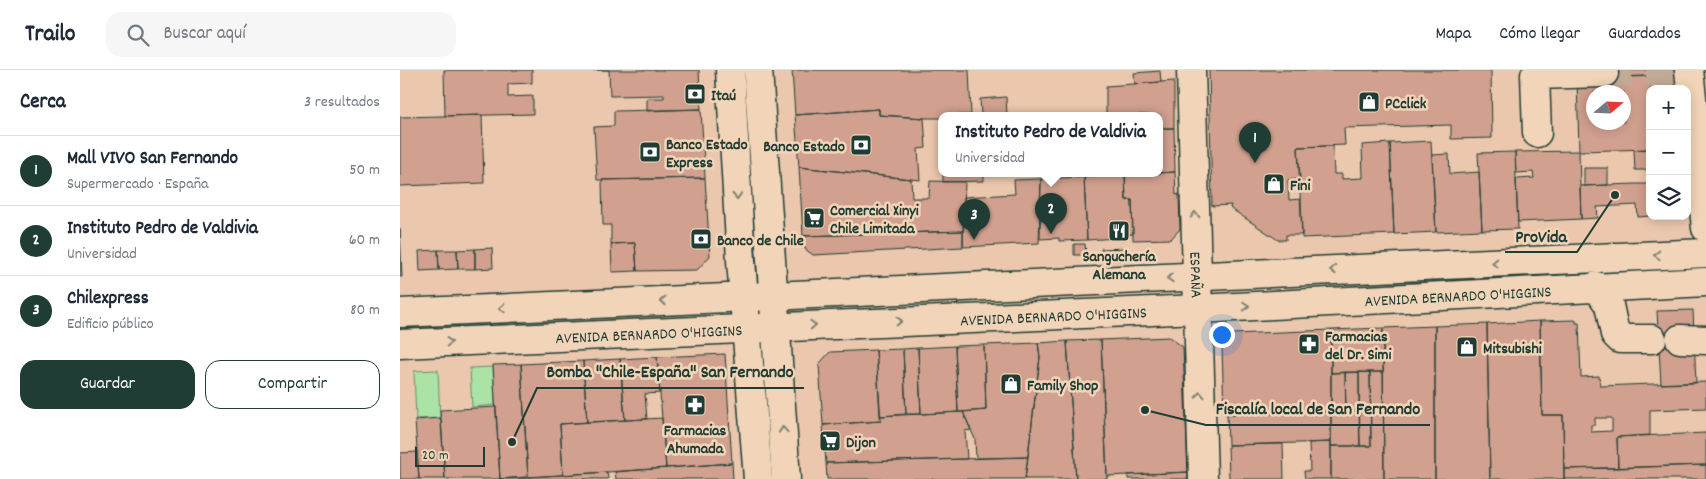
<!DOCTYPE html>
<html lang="es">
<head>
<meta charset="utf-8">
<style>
  body { margin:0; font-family:Dekko,sans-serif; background:#f6f6f7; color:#1f2937 }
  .controls { position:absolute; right:15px; top:15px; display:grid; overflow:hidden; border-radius:10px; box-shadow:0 2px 12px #0003 }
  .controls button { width:45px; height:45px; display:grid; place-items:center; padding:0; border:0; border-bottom:1px solid #e0e1e3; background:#fff; color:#1f2937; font:25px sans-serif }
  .compass { position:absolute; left:1186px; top:15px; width:45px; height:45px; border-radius:50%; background:#fff; box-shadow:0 2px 12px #0003; rotate:71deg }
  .scale { position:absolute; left:15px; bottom:12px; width:70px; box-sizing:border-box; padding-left:5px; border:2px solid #1f3d34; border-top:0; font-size:14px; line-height:18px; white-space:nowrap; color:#1f3d34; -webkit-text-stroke:4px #f2d5b8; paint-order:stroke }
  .you { position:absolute; left:821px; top:264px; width:18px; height:18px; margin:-12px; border:4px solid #fff; border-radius:50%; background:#1a73e8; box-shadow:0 0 0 8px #1a73e833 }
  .badge { display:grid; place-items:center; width:32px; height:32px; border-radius:50%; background:#1f3d34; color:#fff; font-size:16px; font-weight:700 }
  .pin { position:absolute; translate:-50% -41px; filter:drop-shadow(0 1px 2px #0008) }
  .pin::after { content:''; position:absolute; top:26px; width:18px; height:15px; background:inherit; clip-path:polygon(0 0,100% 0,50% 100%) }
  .popup { position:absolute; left:538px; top:42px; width:225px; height:65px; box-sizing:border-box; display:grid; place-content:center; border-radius:10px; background:#fff; filter:drop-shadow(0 1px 4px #0005); font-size:16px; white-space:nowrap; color:#747a83 }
  .popup b { font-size:19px; color:#1f2937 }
  .popup::after { content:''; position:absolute; left:50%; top:100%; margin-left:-10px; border:10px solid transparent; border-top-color:#fff }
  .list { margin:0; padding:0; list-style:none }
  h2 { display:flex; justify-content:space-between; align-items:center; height:65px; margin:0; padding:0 20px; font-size:21px }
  h2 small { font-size:16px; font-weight:400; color:#747a83 }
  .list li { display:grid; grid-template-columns:32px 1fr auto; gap:15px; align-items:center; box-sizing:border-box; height:70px; padding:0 20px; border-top:1px solid #e0e1e3 }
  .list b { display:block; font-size:19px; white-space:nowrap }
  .list p { margin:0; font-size:16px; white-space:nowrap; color:#747a83 }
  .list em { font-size:16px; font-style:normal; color:#747a83 }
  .actions { display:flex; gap:10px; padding:15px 20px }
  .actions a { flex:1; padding:11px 0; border:1px solid #1f3d34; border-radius:15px; text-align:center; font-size:18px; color:#1f3d34 }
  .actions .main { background:#1f3d34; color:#fff }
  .icon { flex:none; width:28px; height:28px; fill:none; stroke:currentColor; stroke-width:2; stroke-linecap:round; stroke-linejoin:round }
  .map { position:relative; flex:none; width:1306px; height:409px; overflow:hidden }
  header { display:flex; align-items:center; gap:30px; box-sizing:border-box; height:70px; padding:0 25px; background:#fff; border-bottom:1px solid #e0e1e3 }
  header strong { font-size:24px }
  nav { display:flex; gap:28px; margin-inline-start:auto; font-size:18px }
  .search { width:350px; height:45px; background:#f6f6f7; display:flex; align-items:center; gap:12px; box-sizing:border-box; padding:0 18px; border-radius:15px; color:#747a83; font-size:19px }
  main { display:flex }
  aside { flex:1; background:#fff }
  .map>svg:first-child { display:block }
  .green { fill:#abe2a5; stroke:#65906c }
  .building { fill:#d1a08e; stroke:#1f3d34; fill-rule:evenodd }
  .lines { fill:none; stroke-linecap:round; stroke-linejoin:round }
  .minor-tunnel { stroke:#c2ab95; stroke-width:28; stroke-dasharray:28 14; stroke-linecap:butt }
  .minor-casing { stroke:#1f3d34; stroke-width:31 }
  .major-casing { stroke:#1f3d34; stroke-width:31 }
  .minor { stroke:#f2d5b8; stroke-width:28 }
  .major { stroke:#f2d5b8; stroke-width:28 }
  .oneway { stroke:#7e816f }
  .labels { text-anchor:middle; stroke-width:5; stroke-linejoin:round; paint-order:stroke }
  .poi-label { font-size:16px; font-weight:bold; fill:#1f3d34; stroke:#f2d5b8; text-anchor:start }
  .street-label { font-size:16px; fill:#1f3d34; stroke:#f2d5b8 }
  .leader { fill:none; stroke:#1f3d34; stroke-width:2 }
  .callout-dot { fill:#1f3d34; stroke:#f2d5b8; stroke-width:2 }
  .callout-label { font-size:18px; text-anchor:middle; font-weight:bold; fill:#1f3d34; stroke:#f2d5b8; stroke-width:5; stroke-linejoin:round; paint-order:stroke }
</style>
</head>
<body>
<header>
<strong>Trailo</strong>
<div class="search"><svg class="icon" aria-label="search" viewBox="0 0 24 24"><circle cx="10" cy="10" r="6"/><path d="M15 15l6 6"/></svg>Buscar aquí</div>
<nav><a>Mapa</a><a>Cómo llegar</a><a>Guardados</a></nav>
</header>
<main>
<aside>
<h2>Cerca<small>3 resultados</small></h2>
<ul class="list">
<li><span class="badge">1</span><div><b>Mall VIVO San Fernando</b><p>Supermercado · España</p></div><em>50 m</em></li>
<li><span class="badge">2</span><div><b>Instituto Pedro de Valdivia</b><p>Universidad</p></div><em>60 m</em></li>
<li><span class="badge">3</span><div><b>Chilexpress</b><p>Edificio público</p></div><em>80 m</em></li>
</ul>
<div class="actions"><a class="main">Guardar</a><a>Compartir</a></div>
</aside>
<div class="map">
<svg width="1306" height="409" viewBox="0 0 1306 409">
  <rect width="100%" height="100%" fill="#ebc7ad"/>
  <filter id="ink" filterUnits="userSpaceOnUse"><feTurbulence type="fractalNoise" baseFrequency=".02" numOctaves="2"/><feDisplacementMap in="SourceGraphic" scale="10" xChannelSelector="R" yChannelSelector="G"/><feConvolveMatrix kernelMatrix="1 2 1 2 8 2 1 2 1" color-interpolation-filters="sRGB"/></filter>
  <g filter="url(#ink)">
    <path class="green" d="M93,297L95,335L72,337L70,298Z
      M38,300L40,348L16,349L14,301Z"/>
    <path class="building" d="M44,0H132V13L108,14V27L133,26V44L45,46Z
      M191,0H299L301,39L247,41V28H264V25L210,26L209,0Z
      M392,0H569L571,45H542V48H524L479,45V39L395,45Z
      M809,0H1091L1092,68L1051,69V55L944,58L945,75L898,77L900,109L888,110L889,130L901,129L902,165H886V170H878L830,138L831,135L812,136Z
      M1203,0H1277L1278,5L1204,8Z
      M760,1L761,12L735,14L734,3Z
      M1281,5V19H1250V79L1179,81L1177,8ZM1194,22H1224V52H1194Z
      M774,11V58H760V45H706V16Z
      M606,27L607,45H581L580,29Z
      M301,39L305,108L197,110L194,57L214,56V41Z
      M479,39V45L524,48L526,78L518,79L520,110L399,97L395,45Z
      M82,45L84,113L0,116V47Z
      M760,58H774L775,102L707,106V103H760Z
      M1031,71L1036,162L994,164L990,73Z
      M990,73L994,164L902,168L898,77L933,76L934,104H942V109L963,108L962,75Z
      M1250,79V100H1235L1234,80Z
      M1179,81L1181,149L1118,152L1116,109L1134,108L1133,102L1116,103L1115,82Z
      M1115,82L1118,159L1082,160L1078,83Z
      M1049,84L1050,104L1079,102L1082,160L1036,162L1032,85Z
      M399,97L511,109L512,128H529L530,111L565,112L563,161L403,166Z
      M1184,98H1208V115L1184,116Z
      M775,102L776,125L779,124L780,159L771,169L733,170L732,130H726L725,105Z
      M543,103H584V111L543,112Z
      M725,105L726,130H732L733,164L716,165V168L687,170L684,107Z
      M684,107L687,170L659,171V168L640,169L641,109Z
      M305,108L310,186L297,200L237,201L235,173L211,174V155H203L202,110Z
      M641,109L639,173L563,177L564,127L615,124L614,110Z
      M1236,114H1250V146L1238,147L1237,135L1197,137L1198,148L1181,149L1180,116Z
      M0,159L2,207H0Z
      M563,161V177L413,185L405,179L403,166Z
      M235,173L237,201L212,202L211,174Z
      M674,174H685L686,185H674Z
      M92,178L93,198L75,199V179Z
      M726,178V190L702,191L701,179Z
      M75,179V199H58L57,180Z
      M38,180L39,200L20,201L19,181Z
      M38,180H57L58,199L39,200Z
      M1293,240L1296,313L1261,314L1257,241Z
      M1176,250V253H1179L1181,307L1199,306L1200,316L1306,312V338L1250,340V365L1217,367L1218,398L1164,399L1163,345H1142L1140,251ZM1195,348H1212V361L1191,362V355H1195Z
      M1140,251L1142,345H1163L1164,409H1090L1087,254Z
      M1087,254L1090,409H1035V256Z
      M1035,256V409H984L983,258Z
      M983,258V302L931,303V260Z
      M931,260V342L824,344L822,277L832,264Z
      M769,267L783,277L788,402L707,406L701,270Z
      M701,270L707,409H676L667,271Z
      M667,271L676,409H625L640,287L638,273Z
      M638,273L640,287L628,387L576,388L575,369L563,342L586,340L584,275Z
      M584,275L586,340L558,342L555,276Z
      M555,276L558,342L521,344L518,278Z
      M518,278L521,344H506L503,279Z
      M503,279L506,344L480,346L476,280Z
      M476,280L481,351L423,355L419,294L430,282Z
      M325,284L332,393L266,398L257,287Z
      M257,287L260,323L245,324L247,349L225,350L220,289Z
      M220,289L225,350L187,352L183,291Z
      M183,291L187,352L160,354L163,405L128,407L121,294Z
      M121,294L128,407L100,409L93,295Z
      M945,302H959V341L946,342Z
      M945,302L946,342H931V303Z
      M959,302H970L971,376H960Z
      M970,302H983L984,409H931V376H971Z
      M96,337L100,409H45L40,340Z
      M959,341L960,376H931V342Z
      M563,342L571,360L565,361L567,389L426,393L423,355L481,351L480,346Z
      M931,342V372L828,375L827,344Z
      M41,348L45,409H19L15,350Z
      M262,348L266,398L163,405L160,354Z
      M1306,363V395L1218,398L1217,367Z
      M931,372V409H905L904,401H910L909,373Z
      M883,374L884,409H829L828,375Z
      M17,382L19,409H0V383Z
      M628,387L625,409H427L426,393Z
      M332,393L333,409H216L215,402Z
      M1306,395V409H1164V399Z
      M207,402L208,409H100L128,407Z
      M788,402V409H728V405Z"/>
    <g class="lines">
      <path class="minor-tunnel" d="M1204,3L1277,1"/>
      <g class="minor-casing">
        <g id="minor">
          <path id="s1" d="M791,0L803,409"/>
          <path d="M1289,0L1306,158"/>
          <path d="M1137,63L1135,5L1204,3"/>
          <path d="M1196,216L1209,235L1215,264L1220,269H1252"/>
          <path d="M1280,269L1306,270"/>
        </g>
      </g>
      <g class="major-casing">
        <g id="major">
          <path d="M330,0L341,190L358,409"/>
          <path d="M358,0L386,409"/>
          <path d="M0,243L1306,183"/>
          <path id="s2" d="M0,274L798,239L1306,212"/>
        </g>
      </g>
      <use href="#minor" class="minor"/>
      <use href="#major" class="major"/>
    </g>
    <defs><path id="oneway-chevron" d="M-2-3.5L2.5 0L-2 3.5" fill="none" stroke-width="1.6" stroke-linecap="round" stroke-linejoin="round" transform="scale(1.25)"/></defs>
    <g class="oneway">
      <use href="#oneway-chevron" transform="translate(337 126) rotate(87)"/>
      <use href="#oneway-chevron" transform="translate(795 145) rotate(-92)"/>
      <use href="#oneway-chevron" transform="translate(1257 185) rotate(177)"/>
      <use href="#oneway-chevron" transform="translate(1095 193) rotate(177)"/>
      <use href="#oneway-chevron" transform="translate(933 200) rotate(177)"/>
      <use href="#oneway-chevron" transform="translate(770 208) rotate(177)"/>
      <use href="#oneway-chevron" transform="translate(263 231) rotate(177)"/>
      <use href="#oneway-chevron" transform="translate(846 236) rotate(-3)"/>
      <use href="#oneway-chevron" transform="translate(102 238) rotate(177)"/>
      <use href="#oneway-chevron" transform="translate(499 251) rotate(-2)"/>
      <use href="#oneway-chevron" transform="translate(413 255) rotate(-3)"/>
      <use href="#oneway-chevron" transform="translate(49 272) rotate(-3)"/>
      <use href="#oneway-chevron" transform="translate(800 325) rotate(-92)"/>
      <use href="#oneway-chevron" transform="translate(383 360) rotate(-94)"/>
    </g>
  </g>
  <defs>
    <g id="bank-square" transform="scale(1.125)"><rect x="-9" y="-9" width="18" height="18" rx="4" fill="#1f3d34" stroke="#f2d5b8"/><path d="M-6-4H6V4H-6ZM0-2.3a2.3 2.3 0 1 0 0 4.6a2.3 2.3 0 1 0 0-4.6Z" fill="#fff"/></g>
    <g id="shop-square" transform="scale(1.125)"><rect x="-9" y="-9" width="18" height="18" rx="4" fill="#1f3d34" stroke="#f2d5b8"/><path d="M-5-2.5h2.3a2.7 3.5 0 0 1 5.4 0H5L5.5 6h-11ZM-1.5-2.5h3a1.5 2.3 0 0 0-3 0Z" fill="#fff"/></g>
    <g id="supermarket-square" transform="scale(1.125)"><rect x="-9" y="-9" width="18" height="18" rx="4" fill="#1f3d34" stroke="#f2d5b8"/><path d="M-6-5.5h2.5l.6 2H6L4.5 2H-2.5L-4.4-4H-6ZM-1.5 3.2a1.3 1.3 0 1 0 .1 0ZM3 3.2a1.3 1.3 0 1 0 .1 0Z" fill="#fff"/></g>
    <g id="restaurant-square" transform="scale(1.125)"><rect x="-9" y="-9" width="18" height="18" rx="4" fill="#1f3d34" stroke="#f2d5b8"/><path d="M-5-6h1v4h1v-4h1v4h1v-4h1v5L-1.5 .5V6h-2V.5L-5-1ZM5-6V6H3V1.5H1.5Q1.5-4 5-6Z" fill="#fff"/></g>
    <g id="pharmacy-square" transform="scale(1.125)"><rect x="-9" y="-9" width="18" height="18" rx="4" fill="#1f3d34" stroke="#f2d5b8"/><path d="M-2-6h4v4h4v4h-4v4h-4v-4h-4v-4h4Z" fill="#fff"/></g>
  </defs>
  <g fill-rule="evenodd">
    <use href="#bank-square" x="295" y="24"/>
    <use href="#shop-square" x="969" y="32"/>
    <use href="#bank-square" x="461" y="75"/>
    <use href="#bank-square" x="250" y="82"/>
    <use href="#shop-square" x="874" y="114"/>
    <use href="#supermarket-square" x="414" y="148"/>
    <use href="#restaurant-square" x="719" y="161"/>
    <use href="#bank-square" x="301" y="169"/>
    <use href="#pharmacy-square" x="909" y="274"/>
    <use href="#shop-square" x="1067" y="277"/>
    <use href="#shop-square" x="611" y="314"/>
    <use href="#pharmacy-square" x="295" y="335"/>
    <use href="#supermarket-square" x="430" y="371"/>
  </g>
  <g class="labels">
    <g class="poi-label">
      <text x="311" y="30">Itaú</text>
      <text x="985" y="38">PCclick</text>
      <text x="266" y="79">Banco Estado<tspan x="266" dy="18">Express</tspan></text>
      <text x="445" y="81" text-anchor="end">Banco Estado</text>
      <text x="890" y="120">Fini</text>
      <text x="430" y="145">Comercial Xinyi<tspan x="430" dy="18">Chile Limitada</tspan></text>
      <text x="317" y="175">Banco de Chile</text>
      <text x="719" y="191" text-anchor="middle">Sanguchería<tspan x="719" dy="18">Alemana</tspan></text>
      <text x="925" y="271">Farmacias<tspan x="925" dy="18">del Dr. Simi</tspan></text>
      <text x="1083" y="283">Mitsubishi</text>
      <text x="627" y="320">Family Shop</text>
      <text x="295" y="365" text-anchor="middle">Farmacias<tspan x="295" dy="18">Ahumada</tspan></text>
      <text x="446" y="377">Dijon</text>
    </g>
    <g class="street-label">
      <text dy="6" stroke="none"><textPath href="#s1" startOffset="205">ESPAÑA</textPath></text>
      <text dy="6" stroke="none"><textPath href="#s2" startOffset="1059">AVENIDA BERNARDO O'HIGGINS</textPath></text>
      <text dy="6" stroke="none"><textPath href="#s2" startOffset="654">AVENIDA BERNARDO O'HIGGINS</textPath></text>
      <text dy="6" stroke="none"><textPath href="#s2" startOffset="249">AVENIDA BERNARDO O'HIGGINS</textPath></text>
    </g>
  </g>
  <path class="leader" d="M1215 125L1177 182H1105M112 372L137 318H404M745 340L806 355H1030"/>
  <g class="callout-dot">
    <circle cx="1215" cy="125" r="5"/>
    <circle cx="112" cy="372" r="5"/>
    <circle cx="745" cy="340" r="5"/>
  </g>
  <g class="callout-label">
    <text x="1141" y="172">ProVida</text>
    <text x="270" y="307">Bomba "Chile-España" San Fernando</text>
    <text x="918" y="344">Fiscalía local de San Fernando</text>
  </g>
</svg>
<div class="controls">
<button>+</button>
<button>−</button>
<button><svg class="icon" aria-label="layers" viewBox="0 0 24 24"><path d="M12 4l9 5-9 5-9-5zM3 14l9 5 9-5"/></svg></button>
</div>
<svg class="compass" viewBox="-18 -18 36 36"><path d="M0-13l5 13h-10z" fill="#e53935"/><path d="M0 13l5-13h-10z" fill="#747a83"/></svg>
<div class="scale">20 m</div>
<div class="you"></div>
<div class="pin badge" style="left:855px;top:93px">1</div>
<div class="pin badge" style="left:651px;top:164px">2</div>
<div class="popup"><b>Instituto Pedro de Valdivia</b>Universidad</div>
<div class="pin badge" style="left:574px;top:170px">3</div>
</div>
</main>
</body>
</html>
